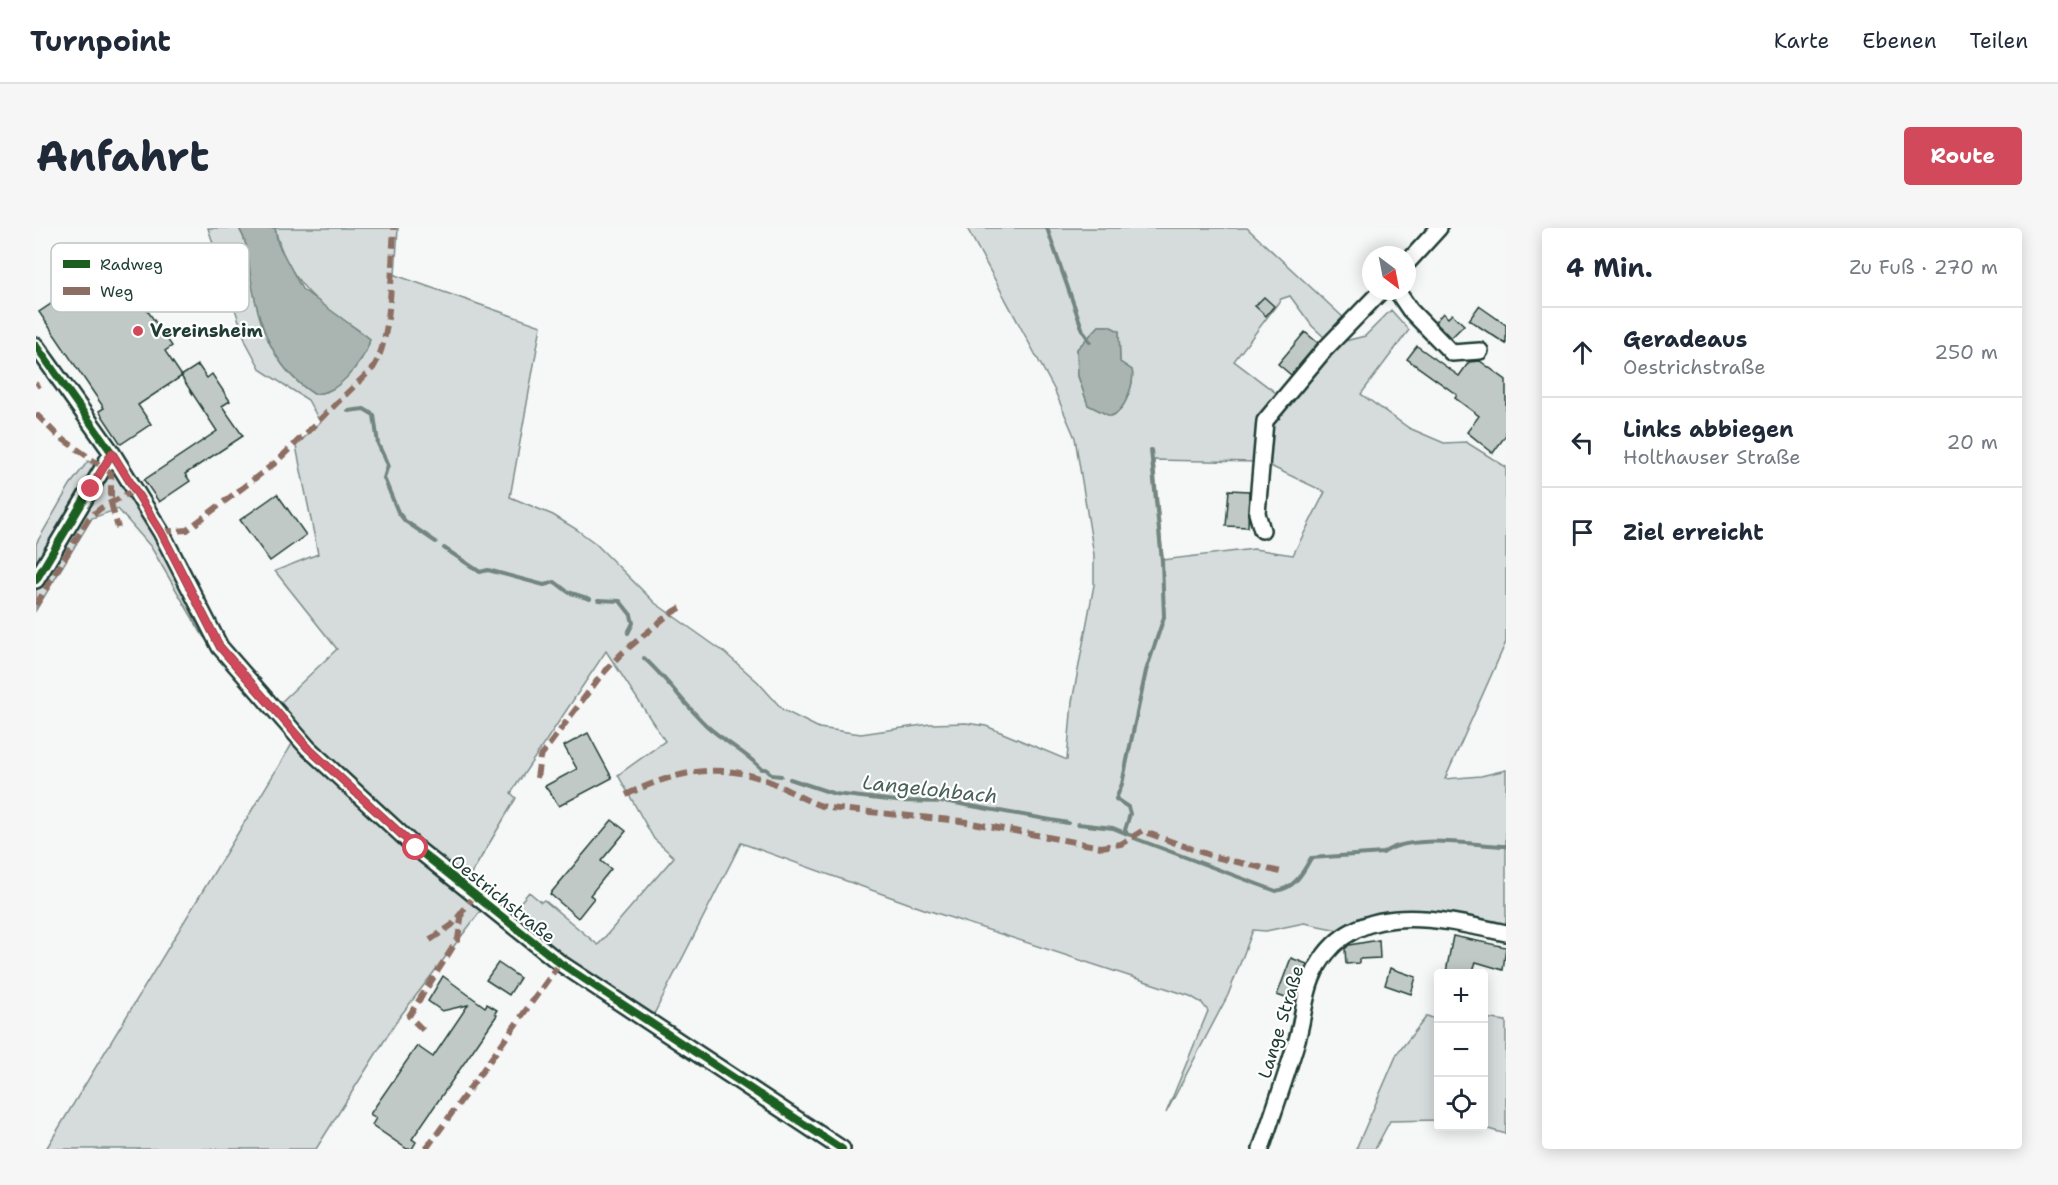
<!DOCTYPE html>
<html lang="de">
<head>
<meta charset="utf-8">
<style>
  body { margin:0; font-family:"Shantell Sans",sans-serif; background:#f6f6f7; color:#1f2937 }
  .controls { position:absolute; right:18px; bottom:18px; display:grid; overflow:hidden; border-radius:6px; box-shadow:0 3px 15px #0003 }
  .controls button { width:54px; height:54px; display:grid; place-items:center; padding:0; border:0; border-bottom:2px solid #e0e1e3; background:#fff; color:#1f2937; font:30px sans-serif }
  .compass { position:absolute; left:1326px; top:18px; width:54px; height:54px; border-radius:50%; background:#fff; box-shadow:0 3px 15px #0003; rotate:148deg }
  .stop { position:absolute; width:18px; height:18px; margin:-14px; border:4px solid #d1495b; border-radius:50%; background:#fff }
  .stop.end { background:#d1495b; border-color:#fff; box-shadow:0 2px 6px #0008 }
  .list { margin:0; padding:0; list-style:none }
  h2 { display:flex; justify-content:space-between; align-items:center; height:78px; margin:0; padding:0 24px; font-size:26px }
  h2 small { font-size:20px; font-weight:400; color:#747a83 }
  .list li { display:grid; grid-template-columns:39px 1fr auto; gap:18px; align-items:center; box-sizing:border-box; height:90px; padding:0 24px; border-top:2px solid #e0e1e3 }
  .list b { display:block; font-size:22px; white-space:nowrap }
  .list p { margin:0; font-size:20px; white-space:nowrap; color:#747a83 }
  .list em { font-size:20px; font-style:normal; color:#747a83 }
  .icon { flex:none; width:33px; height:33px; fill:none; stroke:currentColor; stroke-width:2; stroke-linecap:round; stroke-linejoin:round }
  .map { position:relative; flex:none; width:1470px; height:921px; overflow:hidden; border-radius:6px }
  header { display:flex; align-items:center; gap:36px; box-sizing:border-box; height:84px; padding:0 30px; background:#fff; border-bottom:2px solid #e0e1e3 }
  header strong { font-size:28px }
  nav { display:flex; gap:33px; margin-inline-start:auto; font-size:21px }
  .intro { display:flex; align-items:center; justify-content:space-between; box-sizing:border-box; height:144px; padding:0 36px }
  h1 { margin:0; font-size:42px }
  .button { padding:15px 27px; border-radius:6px; background:#d1495b; color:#fff; font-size:21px; font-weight:700 }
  main { display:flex; gap:36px; padding:0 36px }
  aside { flex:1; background:#fff; border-radius:6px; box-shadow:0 3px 15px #0003 }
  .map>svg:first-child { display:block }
  .green { fill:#d6dcdb; stroke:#7a8c88; stroke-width:1.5; fill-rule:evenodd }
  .water { fill:#aab5b1; stroke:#72857f; stroke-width:1.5 }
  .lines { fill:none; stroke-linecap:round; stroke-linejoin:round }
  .stream { stroke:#72857f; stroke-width:4 }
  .building { fill:#c0c9c6; stroke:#1f3d34; stroke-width:1.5 }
  .minor-casing { stroke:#1f3d34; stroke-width:20 }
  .minor { stroke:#fff; stroke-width:15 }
  .quiet { stroke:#8d6e63; stroke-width:6; stroke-dasharray:12 6; stroke-linecap:butt }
  .cycleway-casing { stroke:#fff; stroke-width:11 }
  .cycleway { stroke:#1b5e20; stroke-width:8 }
  .route { stroke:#d1495b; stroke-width:8 }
  .poi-dot { fill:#d1495b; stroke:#fff; stroke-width:2 }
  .labels { text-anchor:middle; stroke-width:4.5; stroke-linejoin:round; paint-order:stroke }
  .poi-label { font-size:18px; font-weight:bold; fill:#1f3d34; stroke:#fff; text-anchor:start }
  .street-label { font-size:18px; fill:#1f3d34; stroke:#fff }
  .water-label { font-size:20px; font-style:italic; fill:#49615a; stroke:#fff }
  .key { fill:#fff; stroke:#bcc5c2; stroke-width:1.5 }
  .key-label { font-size:16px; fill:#1f3d34 }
</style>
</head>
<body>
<header>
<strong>Turnpoint</strong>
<nav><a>Karte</a><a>Ebenen</a><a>Teilen</a></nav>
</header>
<div class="intro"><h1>Anfahrt</h1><a class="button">Route</a></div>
<main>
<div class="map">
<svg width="1470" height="921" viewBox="0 0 1470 921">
  <rect width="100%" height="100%" fill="#f6f7f7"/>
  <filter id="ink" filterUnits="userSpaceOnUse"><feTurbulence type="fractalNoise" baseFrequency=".0167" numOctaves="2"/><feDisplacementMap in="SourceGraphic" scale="12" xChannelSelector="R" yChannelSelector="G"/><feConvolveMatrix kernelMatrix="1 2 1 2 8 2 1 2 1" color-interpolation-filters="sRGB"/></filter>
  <g filter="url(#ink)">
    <path class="green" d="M172,0H203C212,15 212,27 214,44C221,91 235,140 278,166C282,165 288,165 292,163C308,157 331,128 334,111C323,101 312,95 299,87C268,65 247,38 239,0H362L359,47L505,98L474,269L517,287L540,301L559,315L619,375L688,424L722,454L747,482L783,500L825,506L894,496L930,495L950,498L1031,532L1036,474L1058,357V327L1039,210L1018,161L931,0H1211L1309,91L1297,108L1289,110L1276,98L1254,68L1245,71L1198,133L1244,168L1227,189L1221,234L1118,232L1127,332L1218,321L1257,327L1289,264L1228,235L1234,198L1277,140L1301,115L1329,108L1355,82L1373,102L1325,166L1373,200L1408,215L1430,214L1470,239V414L1409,551L1445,548L1470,542V702C1424,692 1348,674 1307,703L1268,695L1230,703L1217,702L1192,767L1130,885L1172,783L1166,775L1154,768L888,681L705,615L614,794L531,737L471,690L493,664L505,674L508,672L562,717L638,629L618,611L582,547L629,513L570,423L475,565L480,570L430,655L295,540L243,476L231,484L167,408L115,319L82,281L56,290L0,382V316L34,257L52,233L71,247L79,244L84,245L121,314L135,306L191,419L243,476L301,421L239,343L282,326L260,218L284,194L272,172L225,142L210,114ZM1063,98H1073L1083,103L1084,134L1096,142C1099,155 1088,186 1074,188L1052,177L1042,148L1041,121Z
      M256,516L426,668L447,680L362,791L280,921H10Z
      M1391,788L1402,792V892L1354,893L1339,921H1320L1361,826Z
      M1448,790L1470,793V906L1445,899Z"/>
    <path class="water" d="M203,0H239L242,16L266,61L334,111C331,128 308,157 292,163C288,165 282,165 278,166C235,139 221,91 214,44C212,27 212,15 203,0Z
      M1063,98H1073L1083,103L1084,134L1096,142C1099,155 1088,186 1074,188L1052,177L1042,148L1041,121Z"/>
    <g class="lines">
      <path class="stream" d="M1011,0L1047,103L1054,114
        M312,183L328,181L338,187L342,216L352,237L348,250L362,284L369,293L400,314
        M408,320L444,344L452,342L508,357L519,354L532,364L554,371
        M562,372L584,373L595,387L597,395L592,405
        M608,430C631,451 649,477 671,498C689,514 709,524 726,541H730L736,547L745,548
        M754,551L799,566L861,573L913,574L1032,595
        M1042,596L1077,600L1094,607
        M1091,606L1089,602L1094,586L1092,579L1080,571L1086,556L1110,443L1128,389L1126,333L1115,222
        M1098,610L1240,663C1259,660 1266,646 1275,630L1347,625C1374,605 1437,617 1470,618"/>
    </g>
    <path class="building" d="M72,38L101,81L107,76L136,118L129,123L146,148L102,177L115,196L85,216L63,183L68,180L3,84Z
      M1228,69L1238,78L1230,88L1219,78Z
      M1443,78L1470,97V116L1433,92Z
      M1407,85L1412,90L1416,86L1428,97L1415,110L1399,94Z
      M1269,104L1282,115L1255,147L1242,136Z
      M1381,118L1423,148L1433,134L1444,133L1470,152V207L1457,225L1431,204L1443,188L1419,170L1421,167L1371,131Z
      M162,137L171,150L176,146L194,173L186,178L207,208L149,246L154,253L123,274L108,252L181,203L145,148Z
      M1193,262L1213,263L1212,299L1190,298Z
      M241,266L270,307L234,333L204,292Z
      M552,505L576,550L523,578L509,558L541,541L528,518Z
      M576,592L590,603L565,633L575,641L554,667L558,670L542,690L514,666Z
      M1417,708L1470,719L1467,742L1440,734L1436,746L1410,744Z
      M1343,712L1344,730L1323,731V735L1310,736L1309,721L1313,717Z
      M1255,730L1271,736L1258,773L1241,767Z
      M462,735L484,750L473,767L450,752Z
      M1354,740L1380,749L1375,766L1349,757Z
      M407,748L449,779L451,776L461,782L459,785L461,787L376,911L380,914L376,921H371L336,897L340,890L334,886L381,818L397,829L432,777L406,783L392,773Z"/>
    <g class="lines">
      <g class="minor-casing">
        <path id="minor" d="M1371,35L1403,0
          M1361,63L1374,82L1416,125L1444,123
          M0,118L76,225L125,304L184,419L272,520L380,620L524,735L806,921
          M1226,302L1221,285L1229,193L1289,121L1345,63
          M0,352L76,225
          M1225,921C1237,885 1250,849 1261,812C1267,792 1268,769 1276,750C1310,668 1402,690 1470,705"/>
      </g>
      <use href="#minor" class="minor"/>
      <path class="quiet" d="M0,158L3,156
        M0,186L21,207L75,245V275L82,300
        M125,304L151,302L239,235L337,140C357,110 355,37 358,0
        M0,377L53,290L65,280L99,262
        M501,550L504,529L563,450L585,426L632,387L648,378
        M590,567C639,543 685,533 737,555C757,564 772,575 793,580L925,593L1065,619L1085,616L1106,603L1179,629L1245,644
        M394,712L416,697L439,667
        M387,802L373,788L422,711L426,684
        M390,921L524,735"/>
      <g class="cycleway-casing">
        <path id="cycleway" d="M0,118L76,225L125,304L184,419L272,520L380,620L524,735L806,921
          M0,352L76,225"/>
      </g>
      <use href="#cycleway" class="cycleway"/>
    </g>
  </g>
  <g class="lines" filter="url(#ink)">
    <path class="route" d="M55,261L76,225L125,304L184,419L272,520L380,620"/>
  </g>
  <circle class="poi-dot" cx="102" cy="103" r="6"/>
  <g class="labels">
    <g class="poi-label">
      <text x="114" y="109">Vereinsheim</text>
    </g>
    <g class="street-label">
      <text transform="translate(467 671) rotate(39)" y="6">Oestrichstraße</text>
      <text transform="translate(1245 794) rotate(-73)" y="6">Lange Straße</text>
    </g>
    <g class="water-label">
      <text transform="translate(894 561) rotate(6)" y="7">Langelohbach</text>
    </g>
  </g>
  <rect x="15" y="15" width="198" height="69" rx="9" class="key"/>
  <rect x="27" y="32" width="27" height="8" fill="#1b5e20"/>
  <rect x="27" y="59" width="27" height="8" fill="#8d6e63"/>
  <g class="key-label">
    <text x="64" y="42">Radweg</text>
    <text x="64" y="69">Weg</text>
  </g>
</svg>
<div class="controls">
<button>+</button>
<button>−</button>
<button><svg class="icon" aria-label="locate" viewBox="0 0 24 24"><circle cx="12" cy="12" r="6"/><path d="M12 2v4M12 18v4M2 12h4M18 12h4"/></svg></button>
</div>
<svg class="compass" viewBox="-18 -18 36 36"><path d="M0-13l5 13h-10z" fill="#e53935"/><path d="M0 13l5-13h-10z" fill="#747a83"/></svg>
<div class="stop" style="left:380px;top:620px"></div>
<div class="stop end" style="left:55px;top:261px"></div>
</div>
<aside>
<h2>4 Min.<small>Zu Fuß · 270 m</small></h2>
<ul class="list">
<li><svg class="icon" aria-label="ahead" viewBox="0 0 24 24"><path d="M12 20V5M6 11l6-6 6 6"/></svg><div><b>Geradeaus</b><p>Oestrichstraße</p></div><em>250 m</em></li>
<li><svg class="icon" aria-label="left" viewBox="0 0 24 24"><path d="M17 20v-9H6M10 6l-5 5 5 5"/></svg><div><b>Links abbiegen</b><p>Holthauser Straße</p></div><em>20 m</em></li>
<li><svg class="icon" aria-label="arrive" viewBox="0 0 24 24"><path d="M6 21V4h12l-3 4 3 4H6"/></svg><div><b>Ziel erreicht</b></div></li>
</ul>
</aside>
</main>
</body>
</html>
